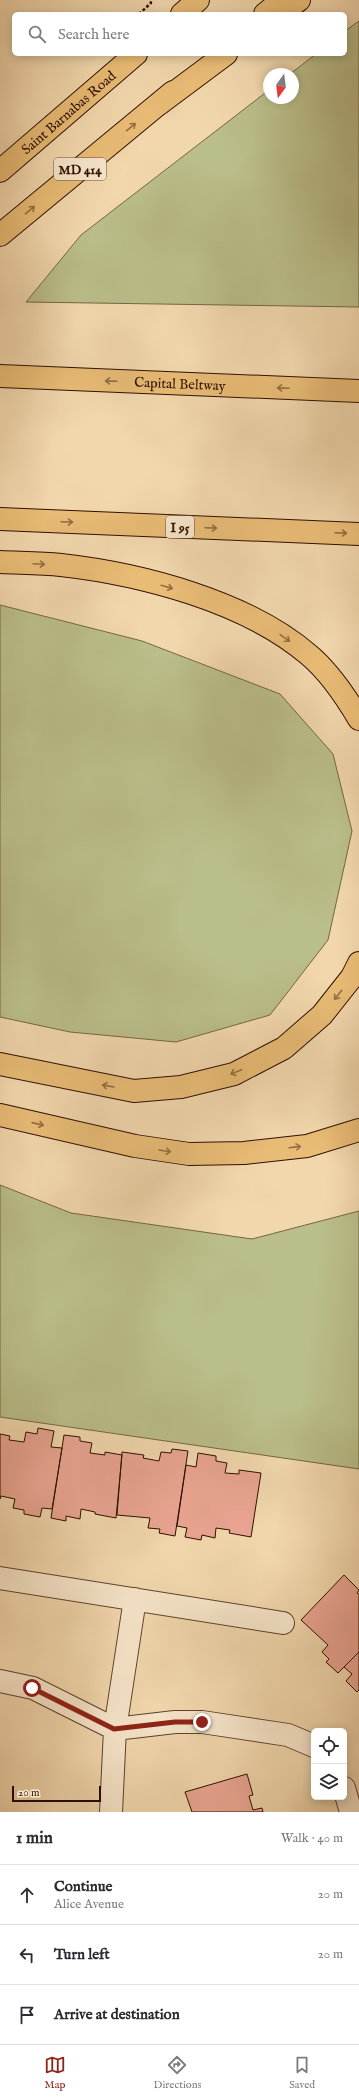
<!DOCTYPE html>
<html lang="en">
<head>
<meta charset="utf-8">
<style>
  body { margin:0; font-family:"IM FELL English",serif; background:#f7f7f7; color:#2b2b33 }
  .controls { position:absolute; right:12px; bottom:12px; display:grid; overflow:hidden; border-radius:6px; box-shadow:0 2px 10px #0003 }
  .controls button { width:36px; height:36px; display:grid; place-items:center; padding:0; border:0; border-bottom:1px solid #e1e1e2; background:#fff; color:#2b2b33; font:20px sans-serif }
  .compass { position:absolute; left:263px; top:68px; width:36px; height:36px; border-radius:50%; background:#fff; box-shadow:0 2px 10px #0003; rotate:194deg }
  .scale { position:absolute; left:12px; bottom:10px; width:89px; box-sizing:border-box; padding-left:4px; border:2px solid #2d0f00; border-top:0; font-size:11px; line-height:14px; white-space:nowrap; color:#2d0f00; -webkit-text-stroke:3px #f7e5ca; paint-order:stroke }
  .stop { position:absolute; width:12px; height:12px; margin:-9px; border:3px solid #8f2418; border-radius:50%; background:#fff }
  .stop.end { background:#8f2418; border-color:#fff; box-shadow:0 1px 4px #0008 }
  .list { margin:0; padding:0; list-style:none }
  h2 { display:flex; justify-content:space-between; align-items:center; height:52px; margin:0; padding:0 16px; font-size:17px }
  h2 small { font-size:13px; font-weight:400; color:#7c7c81 }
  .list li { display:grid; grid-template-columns:26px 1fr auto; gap:12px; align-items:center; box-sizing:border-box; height:60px; padding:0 16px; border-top:1px solid #e1e1e2 }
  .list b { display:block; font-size:15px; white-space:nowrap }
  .list p { margin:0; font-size:13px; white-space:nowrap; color:#7c7c81 }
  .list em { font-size:13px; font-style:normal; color:#7c7c81 }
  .icon { flex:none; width:22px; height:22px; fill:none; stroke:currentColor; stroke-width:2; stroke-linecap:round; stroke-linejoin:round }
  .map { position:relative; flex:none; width:359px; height:1812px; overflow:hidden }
  .search { position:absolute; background:#fff; box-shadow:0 2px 10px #0003; left:12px; right:12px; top:12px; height:44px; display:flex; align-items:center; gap:10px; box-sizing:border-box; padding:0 14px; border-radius:6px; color:#7c7c81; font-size:15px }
  .sheet { height:232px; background:#fff }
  nav { display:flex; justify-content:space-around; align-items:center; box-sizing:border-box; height:56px; border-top:1px solid #e1e1e2; background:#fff; font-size:11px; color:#7c7c81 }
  nav a { display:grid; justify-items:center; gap:2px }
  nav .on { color:#8f2418 }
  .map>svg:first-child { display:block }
  .green { fill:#babe8a; stroke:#746645 }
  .building { fill:#eaa592; stroke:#2d0f00 }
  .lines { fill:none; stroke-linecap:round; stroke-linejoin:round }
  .minor-casing { stroke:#5e412b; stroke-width:24 }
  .major-casing { stroke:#2d0f00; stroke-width:24 }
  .highway-casing { stroke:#2d0f00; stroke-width:24 }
  .path { stroke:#2d0f00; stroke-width:2.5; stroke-dasharray:3 2; stroke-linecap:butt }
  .minor { stroke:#f7e5ca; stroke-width:22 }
  .major { stroke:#e9bc76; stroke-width:22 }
  .highway { stroke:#e9bc76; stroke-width:22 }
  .oneway { stroke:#946e41 }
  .route { stroke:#8f2418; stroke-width:5 }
  .labels { text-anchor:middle; stroke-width:3; stroke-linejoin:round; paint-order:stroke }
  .shield { fill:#f7e5ca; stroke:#6a4f3d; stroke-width:1 }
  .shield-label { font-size:13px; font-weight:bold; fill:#2d0f00 }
  .street-label { font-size:14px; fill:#2d0f00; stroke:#f7e5ca }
</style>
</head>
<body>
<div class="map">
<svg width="359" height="1812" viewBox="0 0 359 1812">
  <rect width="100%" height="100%" fill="#f2d7ad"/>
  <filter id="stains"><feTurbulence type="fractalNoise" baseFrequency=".005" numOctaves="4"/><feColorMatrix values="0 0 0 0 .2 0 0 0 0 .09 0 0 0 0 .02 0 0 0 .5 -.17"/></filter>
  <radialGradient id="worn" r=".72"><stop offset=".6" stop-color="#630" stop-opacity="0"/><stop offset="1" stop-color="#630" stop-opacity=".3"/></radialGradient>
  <path class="green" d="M359,21V307L26,302L81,235L269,90V98H293V74H290L316,54H345V31Z
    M0,605L142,641L280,694L333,754L352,831L328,940L270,1015L176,1042L70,1032L0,1017Z
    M0,1185L71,1213L252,1239L359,1211V1469L0,1417Z"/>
  <path class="building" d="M38,1428L54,1431L51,1447L62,1448L52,1509L42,1508L40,1517L24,1514V1510L13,1508L15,1499L1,1496L0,1499V1434L10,1436L9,1440L24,1442L26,1432L37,1434Z
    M64,1435L80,1437V1441L92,1443L90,1453L105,1455V1452L122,1455L116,1518L95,1514V1512L81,1509L80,1519L66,1516V1521L51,1518Z
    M172,1449L188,1451L175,1536L159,1533L160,1529L148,1528L150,1518L117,1515L122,1452L144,1455L143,1458L159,1461L161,1452L171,1453Z
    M198,1453L216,1456V1461L227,1463L225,1473L239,1474V1470L261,1473L251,1537L229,1533L230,1530L216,1528L215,1538L202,1535L201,1540L185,1537L187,1528L177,1526L186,1465L196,1467Z
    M344,1575L359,1590L357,1593L359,1594V1652L338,1673L326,1662L329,1659L322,1652L328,1645L301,1620Z
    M359,1652V1690L357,1692L346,1681L352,1674L344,1667Z
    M247,1774L253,1795L249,1796L253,1810L262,1808L263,1812H192L185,1792Z"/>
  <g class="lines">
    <g class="minor-casing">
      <path id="minor" d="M0,1578L283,1623
        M0,1681L33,1688L115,1729L175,1722H202L288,1735L314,1746
        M344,1788L351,1812
        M111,1812L115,1729L135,1599"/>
    </g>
    <g class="major-casing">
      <g id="major">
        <path d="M182,14L198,0"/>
        <path d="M265,14L282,0"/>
        <path id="s1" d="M0,171L136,54"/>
        <path d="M0,235L173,92"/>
      </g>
    </g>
    <g class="highway-casing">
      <g id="highway">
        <path d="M280,14L299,0"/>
        <path d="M159,104L226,54"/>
        <path id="s2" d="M0,376L359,391"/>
        <path d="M0,519L359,534"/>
        <path d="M0,562C20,563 41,563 61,565C141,574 246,601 309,655C328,671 346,697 359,719"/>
        <path d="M0,1064L134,1091L181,1087L234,1074L284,1048L322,1015L352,977L359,963"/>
        <path d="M0,1115L135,1146L189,1154L244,1153L307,1146L359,1130"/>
      </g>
    </g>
    <path class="path" d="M139,14L151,3L150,0"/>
    <use href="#minor" class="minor"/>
    <use href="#major" class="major"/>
    <use href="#highway" class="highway"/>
  </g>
  <defs><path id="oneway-shaft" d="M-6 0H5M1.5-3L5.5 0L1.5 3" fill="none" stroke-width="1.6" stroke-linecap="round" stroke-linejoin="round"/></defs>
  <g class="oneway">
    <use href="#oneway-shaft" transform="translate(131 127) rotate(-39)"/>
    <use href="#oneway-shaft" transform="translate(30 210) rotate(-39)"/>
    <use href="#oneway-shaft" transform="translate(111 381) rotate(-178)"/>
    <use href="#oneway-shaft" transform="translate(283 388) rotate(-178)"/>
    <use href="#oneway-shaft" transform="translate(67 522) rotate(2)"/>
    <use href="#oneway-shaft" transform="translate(211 528) rotate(2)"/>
    <use href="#oneway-shaft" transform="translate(341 533) rotate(2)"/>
    <use href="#oneway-shaft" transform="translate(39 564) rotate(3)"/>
    <use href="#oneway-shaft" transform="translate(167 587) rotate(16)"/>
    <use href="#oneway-shaft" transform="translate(285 638) rotate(35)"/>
    <use href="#oneway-shaft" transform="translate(338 995) rotate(128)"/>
    <use href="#oneway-shaft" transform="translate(236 1072) rotate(158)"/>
    <use href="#oneway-shaft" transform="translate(108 1086) rotate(-170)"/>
    <use href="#oneway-shaft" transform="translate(38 1124) rotate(13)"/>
    <use href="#oneway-shaft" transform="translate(295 1147) rotate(-7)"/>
    <use href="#oneway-shaft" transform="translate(165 1151) rotate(9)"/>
  </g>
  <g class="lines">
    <path class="route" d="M32,1688L114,1729L175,1722H202"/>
  </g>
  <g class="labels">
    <g class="shield">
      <rect x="54" y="158" width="52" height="22" rx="3"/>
      <rect x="166" y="516" width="28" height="22" rx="3"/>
    </g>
    <g class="shield-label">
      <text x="80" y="174">MD 414</text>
      <text x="180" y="532">I 95</text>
    </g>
    <g class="street-label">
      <text dy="5" stroke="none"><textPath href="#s1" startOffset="90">Saint Barnabas Road</textPath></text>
      <text dy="5" stroke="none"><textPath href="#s2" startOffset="180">Capital Beltway</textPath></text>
    </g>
  </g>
  <rect width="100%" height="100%" filter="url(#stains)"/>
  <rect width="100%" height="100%" fill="url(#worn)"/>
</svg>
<div class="controls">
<button><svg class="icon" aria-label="locate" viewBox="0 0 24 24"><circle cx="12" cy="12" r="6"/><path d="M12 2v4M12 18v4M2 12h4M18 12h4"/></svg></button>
<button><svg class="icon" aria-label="layers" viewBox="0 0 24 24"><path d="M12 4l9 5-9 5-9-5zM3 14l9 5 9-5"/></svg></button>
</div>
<svg class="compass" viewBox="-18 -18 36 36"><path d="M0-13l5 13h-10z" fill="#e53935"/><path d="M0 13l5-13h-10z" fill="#7c7c81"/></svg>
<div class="scale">20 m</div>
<div class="stop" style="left:32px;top:1688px"></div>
<div class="stop end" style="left:202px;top:1722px"></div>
<div class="search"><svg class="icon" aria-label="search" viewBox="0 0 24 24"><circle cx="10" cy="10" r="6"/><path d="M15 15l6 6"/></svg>Search here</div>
</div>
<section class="sheet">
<h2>1 min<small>Walk · 40 m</small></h2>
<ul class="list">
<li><svg class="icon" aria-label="ahead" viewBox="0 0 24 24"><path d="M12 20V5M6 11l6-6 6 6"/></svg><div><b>Continue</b><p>Alice Avenue</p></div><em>20 m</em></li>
<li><svg class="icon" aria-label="left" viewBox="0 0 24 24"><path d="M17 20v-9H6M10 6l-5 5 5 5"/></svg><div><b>Turn left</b></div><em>20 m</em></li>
<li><svg class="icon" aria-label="arrive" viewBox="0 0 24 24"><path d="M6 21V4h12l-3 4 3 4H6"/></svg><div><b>Arrive at destination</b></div></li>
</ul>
</section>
<nav>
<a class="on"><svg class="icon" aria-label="map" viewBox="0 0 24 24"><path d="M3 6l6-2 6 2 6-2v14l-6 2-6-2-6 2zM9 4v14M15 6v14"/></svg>Map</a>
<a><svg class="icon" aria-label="directions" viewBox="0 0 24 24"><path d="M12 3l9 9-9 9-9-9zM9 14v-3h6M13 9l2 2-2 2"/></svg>Directions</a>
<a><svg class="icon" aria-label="saved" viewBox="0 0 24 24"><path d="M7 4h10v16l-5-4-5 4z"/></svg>Saved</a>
</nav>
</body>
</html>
